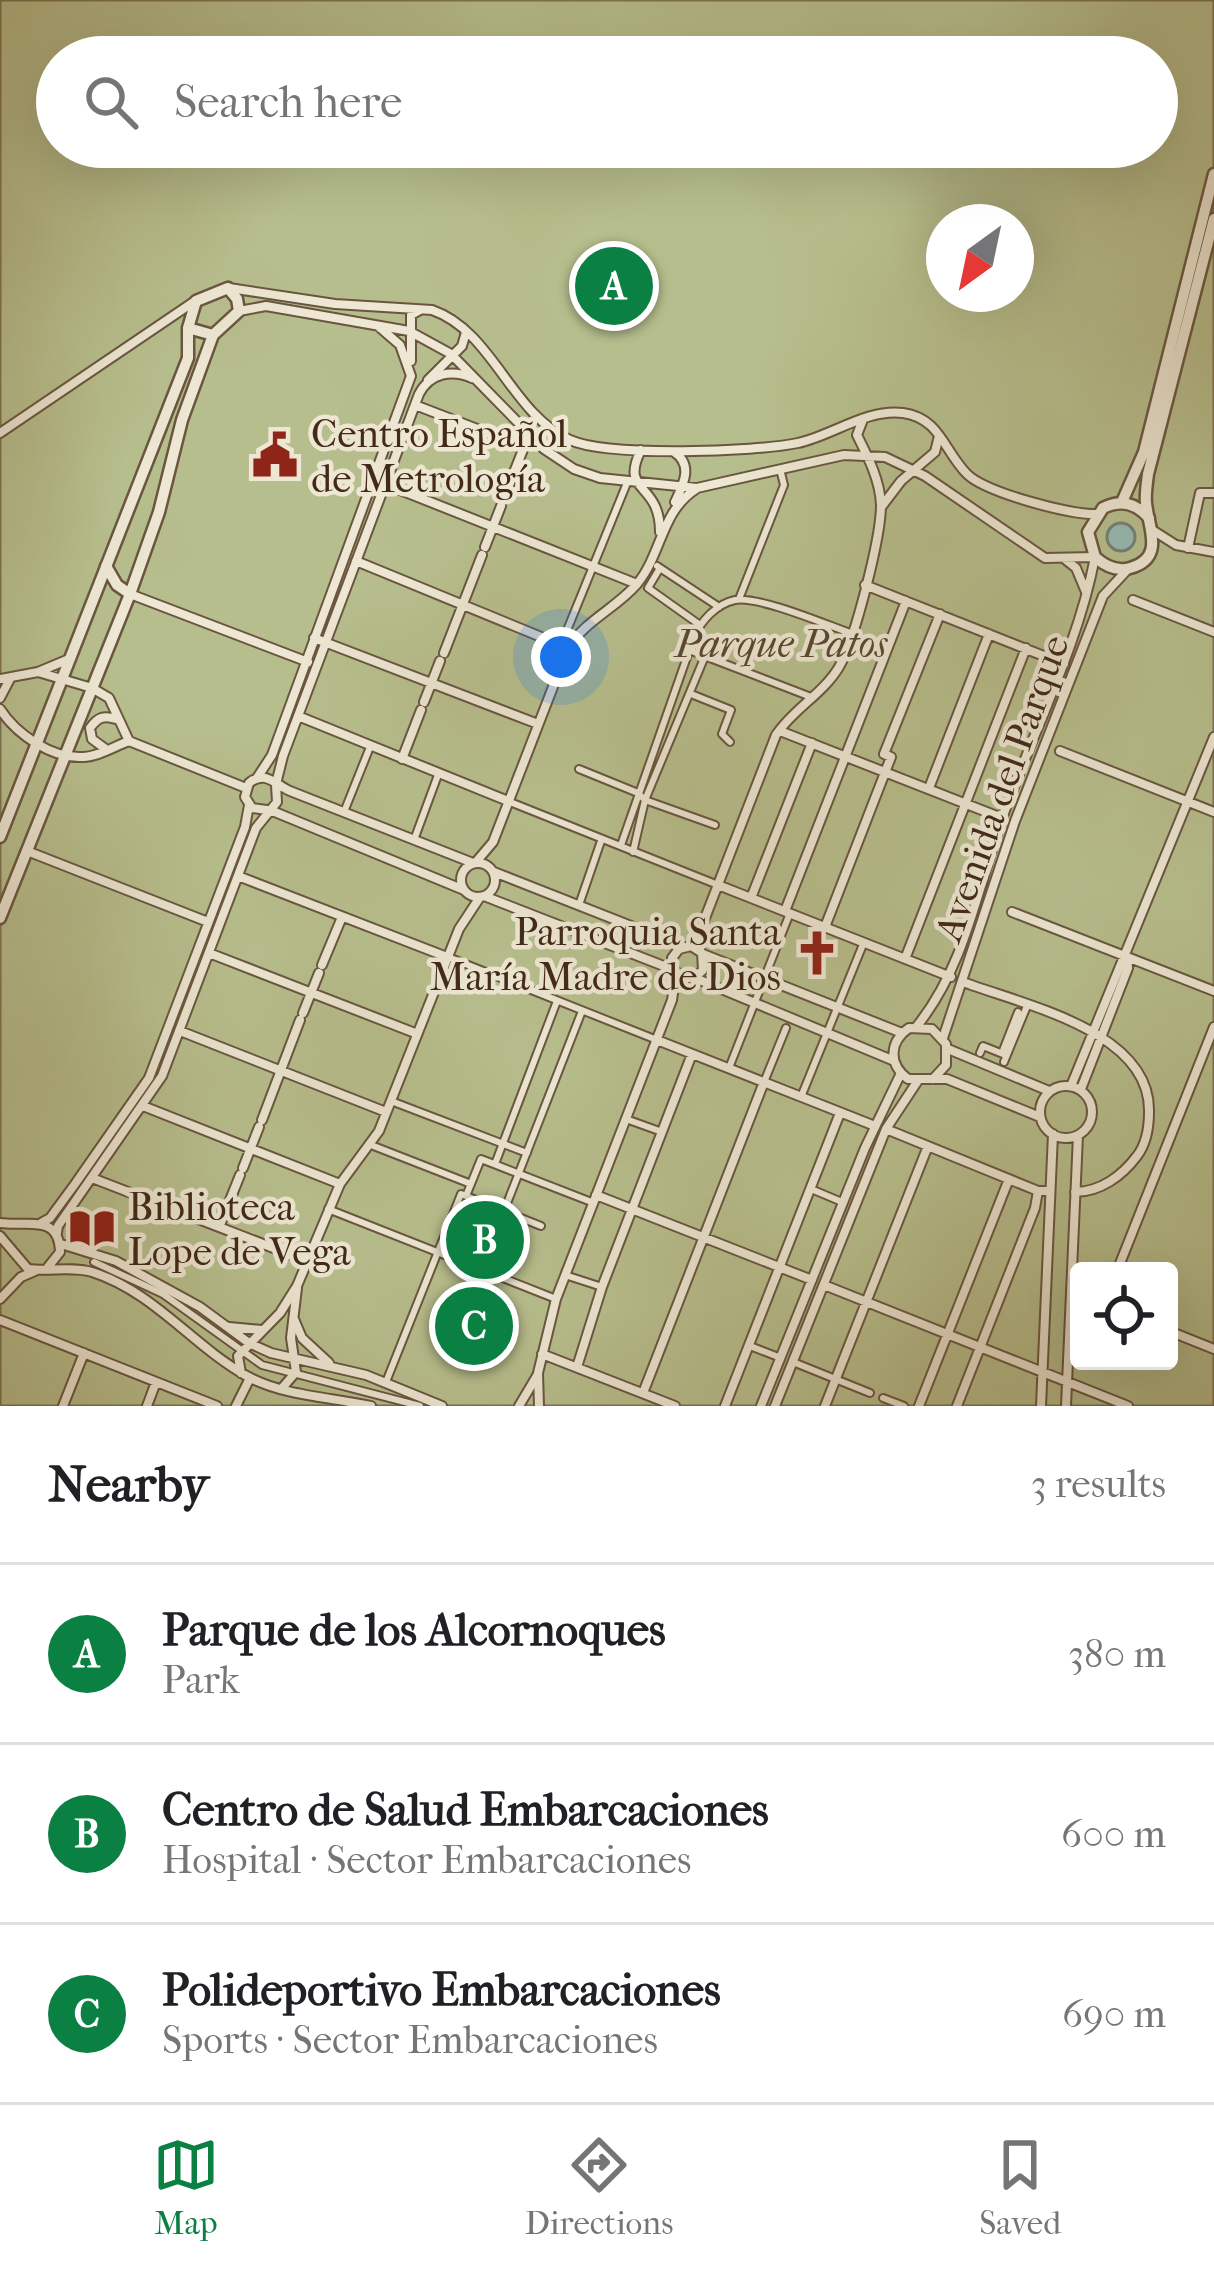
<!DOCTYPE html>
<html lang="en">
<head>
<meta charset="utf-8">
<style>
  body { margin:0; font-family:"IM FELL French Canon",serif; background:#f2f2f2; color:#202124 }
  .controls { position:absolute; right:36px; bottom:36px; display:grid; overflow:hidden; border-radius:12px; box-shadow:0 12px 48px #0002 }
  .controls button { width:108px; height:108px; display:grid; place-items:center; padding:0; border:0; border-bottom:3px solid #e0e0e0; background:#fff; color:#202124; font:60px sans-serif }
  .compass { position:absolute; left:926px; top:204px; width:108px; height:108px; border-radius:50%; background:#fff; box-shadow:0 12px 48px #0002; rotate:213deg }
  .you { position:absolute; left:561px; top:657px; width:42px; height:42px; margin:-30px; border:9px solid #fff; border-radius:50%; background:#1a73e8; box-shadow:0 0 0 18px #1a73e833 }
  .badge { display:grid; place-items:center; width:78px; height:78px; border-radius:50%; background:#0b8043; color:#fff; font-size:39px; font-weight:700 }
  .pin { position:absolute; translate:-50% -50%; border:6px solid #fff; box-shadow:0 3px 12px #0006 }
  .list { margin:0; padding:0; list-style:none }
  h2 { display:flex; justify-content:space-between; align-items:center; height:156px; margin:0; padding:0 48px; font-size:51px }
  h2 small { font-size:39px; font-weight:400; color:#757577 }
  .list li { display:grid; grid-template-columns:78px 1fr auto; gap:36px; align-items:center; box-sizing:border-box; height:180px; padding:0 48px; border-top:3px solid #e0e0e0 }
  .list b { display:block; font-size:45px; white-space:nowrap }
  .list p { margin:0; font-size:39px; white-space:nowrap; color:#757577 }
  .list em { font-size:39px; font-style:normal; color:#757577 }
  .icon { flex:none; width:66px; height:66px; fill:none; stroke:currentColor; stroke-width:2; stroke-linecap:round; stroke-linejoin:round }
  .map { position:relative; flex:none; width:1214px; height:1406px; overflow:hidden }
  .search { position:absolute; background:#fff; box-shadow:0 12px 48px #0002; left:36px; right:36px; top:36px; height:132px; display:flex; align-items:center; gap:30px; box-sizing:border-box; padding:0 42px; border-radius:66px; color:#757577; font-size:45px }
  .sheet { height:696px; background:#fff }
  nav { display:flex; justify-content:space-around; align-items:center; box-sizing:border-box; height:168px; border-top:3px solid #e0e0e0; background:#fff; font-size:33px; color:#757577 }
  nav a { display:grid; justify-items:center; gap:6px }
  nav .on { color:#0b8043 }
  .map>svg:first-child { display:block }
  .green { fill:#b7be8d; stroke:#7c7452; stroke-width:3; fill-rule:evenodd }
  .water { fill:#96bab4; stroke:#748075; stroke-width:3 }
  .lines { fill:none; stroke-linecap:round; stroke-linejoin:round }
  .pedestrian-casing { stroke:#6a5640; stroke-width:10 }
  .minor-casing { stroke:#6a5640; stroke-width:12 }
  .tertiary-casing { stroke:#6a5640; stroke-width:15 }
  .pedestrian { stroke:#ede7d3; stroke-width:6 }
  .minor { stroke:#ede7d3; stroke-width:8 }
  .tertiary { stroke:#ede7d3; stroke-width:10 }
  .labels { text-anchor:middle; stroke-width:9; stroke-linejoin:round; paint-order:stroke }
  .poi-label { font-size:39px; fill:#422a17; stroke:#ede7d3; text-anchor:start }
  .park-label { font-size:39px; font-style:italic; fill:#59482f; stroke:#ede7d3 }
  .street-label { font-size:39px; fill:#422a17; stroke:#ede7d3 }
</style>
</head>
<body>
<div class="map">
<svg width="1214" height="1406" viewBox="0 0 1214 1406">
  <rect width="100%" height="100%" fill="#e3dabb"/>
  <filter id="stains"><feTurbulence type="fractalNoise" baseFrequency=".00167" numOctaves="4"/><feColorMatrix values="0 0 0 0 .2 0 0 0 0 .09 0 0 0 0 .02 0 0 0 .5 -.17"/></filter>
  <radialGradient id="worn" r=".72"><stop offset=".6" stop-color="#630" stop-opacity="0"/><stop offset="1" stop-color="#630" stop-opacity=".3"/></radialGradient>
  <path class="green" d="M0,0H1214V1406H0ZM57,57H1157V147H57ZM944,222H1016V294H944ZM1079,1271H1169V1361H1079Z"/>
  <path class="water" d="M1107 537a14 14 0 1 1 28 0a14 14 0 1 1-28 0Z"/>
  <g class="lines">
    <g class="pedestrian-casing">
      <path id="pedestrian" d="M657,566L719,607
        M660,568L648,588L700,625
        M739,599L784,485L780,469
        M561,645L627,483
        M689,650L811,697
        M691,694L731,710L722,734L730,742
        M579,769L638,793L645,800L715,825
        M510,802L718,885
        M344,812L370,747
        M414,840L438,775
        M621,845L694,637C701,621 716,604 735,600C760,596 827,625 853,634
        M633,852L645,800L705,656
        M579,905L601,841
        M448,957L657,1040
        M980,1053L983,1046L1003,1054
        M1002,1053L1018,1012
        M1004,1062L1027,1006
        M729,1068L790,913
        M764,1082L786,1028
        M801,1097L864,942
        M391,1101L527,1153
        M626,1119L662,1132
        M371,1145L471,1184
        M495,1164L557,1001
        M811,1189L842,1202
        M466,1196L481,1159L594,1203
        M328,1209L556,1299
        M504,1211L582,1011
        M94,1262L163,1294L262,1365L420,1406
        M565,1275L602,1287
        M750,1346L781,1358
        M793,1362L870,1393
        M386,1382L461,1194L541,1226
        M883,1398L904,1406"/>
    </g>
    <g class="minor-casing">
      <path id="minor" d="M229,288L335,304L432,310C493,331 511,414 570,440C608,457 755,452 798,443C831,436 868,408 903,413C940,418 944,451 967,474C985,492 1069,515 1096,514
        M239,311L266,306L409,331L451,354L544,449L574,469L600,478L697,488L844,455L885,457L925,476L1045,558L1095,557C1078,647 1034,729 1003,816C977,888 966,965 917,1026
        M411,361V315L420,310
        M428,380L462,346L466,332
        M415,405L524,447
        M0,433L195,301
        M641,450C619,494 660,481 660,532
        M674,452C694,465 683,485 675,502
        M385,484L637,584
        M504,498L524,447L532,438
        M882,506L901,481L935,452L939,436
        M1154,531L1176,545L1214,552
        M485,547L501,506
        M1188,548L1200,493H1214
        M1066,560L1076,568L1086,592
        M356,561L568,648
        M865,585L1064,664
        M130,594L308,662
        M1133,600L1214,632
        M314,638L538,724
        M444,653L482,555
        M38,672L69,659
        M0,679L38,672L92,688L109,698L129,741
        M0,698L10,679
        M424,702L440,661
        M0,709C16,734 52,759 83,757C98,757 115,746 129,741
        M298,716L508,801
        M780,731L1002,818
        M129,741L246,788
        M107,750L92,739L90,728C98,717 104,715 116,719
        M1060,751L1214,812
        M402,759L421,710
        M257,778L272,755L411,376L400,345L378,326
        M276,784L283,756L419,394C430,373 452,369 472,378
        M929,788L989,634
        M267,810L252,808L245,797L249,783C265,770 275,784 290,791L473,863
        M270,810L464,890
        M27,851L208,922
        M476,862L493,842L568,648C586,620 615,609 637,584C662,554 661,511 696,489
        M461 880a17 17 0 1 1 34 0a17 17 0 1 1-34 0Z
        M494,872L682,946
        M238,876L447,957
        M718,885L951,977
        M484,896L674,970L684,978H694L703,970L702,953L691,946L679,949L672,958L674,970
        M751,898L812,743
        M785,911L906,601
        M1012,912L1214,991
        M825,927L891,757L884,754L940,614
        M700,951V931L776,735C793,709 823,694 839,667C855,640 881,537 881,505C880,480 868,457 857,435L862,422
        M209,953L415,1033
        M703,954L902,1033
        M905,959L1026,648
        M322,965L342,917
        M695,978L892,1060
        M963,982C1024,1005 1151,1031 1149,1112C1149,1128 1147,1143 1137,1156C1122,1176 1100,1192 1075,1192
        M303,1013L319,973
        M180,1031L386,1112
        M943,1038L1015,821L1103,596L1129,568
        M657,1040L875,1126
        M948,1049L1049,1091
        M933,1079L946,1065V1044L932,1029L909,1028C889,1042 888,1064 908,1079H947L1040,1117
        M1040 1112a26 26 0 1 1 52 0a26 26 0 1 1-52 0Z
        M1071,1086L1214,737
        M1081,1089L1128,968L1127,957
        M143,1106L340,1184
        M262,1120L300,1020
        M886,1129L1038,1191H1050
        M243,1168L259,1127
        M92,1178L307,1261
        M596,1195L812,1280
        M0,1223C27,1227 59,1213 60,1252L48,1267
        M41,1223L50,1218L75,1184L149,1078L245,827L249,805
        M220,1225L240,1175
        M57,1233L58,1226L162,1076L256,828L277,802L276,785
        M0,1236L28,1269C50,1272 71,1266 92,1272C154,1292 191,1344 245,1375C282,1396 330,1397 371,1406
        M61,1244L116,1261L200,1307L249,1343L271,1353L366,1375L442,1406
        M1117,1271L1214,1027
        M824,1285L1128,1406
        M0,1299L21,1277L35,1271
        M294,1319L302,1338L329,1363
        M0,1320L217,1406
        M229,1327L262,1330
        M1169,1331L1214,1349
        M542,1354L675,1406
        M577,1367L602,1287L692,1054
        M241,1373L238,1356L280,1313L297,1286L340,1184L379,1131L459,929L480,897
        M283,1387L296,1372L291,1338L297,1288
        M643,1393L764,1082
        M63,1406L84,1353
        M147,1406L156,1382
        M236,1406L250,1378
        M519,1406L538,1374
        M539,1406L538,1373L556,1299L672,1000L676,973
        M725,1406L840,1113
        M761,1406L865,1148L901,1073
        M775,1406L886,1129L917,1082
        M825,1406L928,1146
        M919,1406L1009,1179
        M957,1406L1035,1208L1038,1191
        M1041,1406L1053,1134
        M1066,1406L1078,1135"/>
    </g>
    <g class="tertiary-casing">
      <path id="tertiary" d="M1122,502L1144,452L1214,174
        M1149,518C1136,503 1121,499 1103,508L1088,532L1095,557C1105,566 1116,572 1130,568C1166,558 1148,527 1146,503C1145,494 1147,483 1148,474L1214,219
        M106,566L117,585L130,594
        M0,837L188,358V328L196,301L228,288L237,299L239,311L213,335L188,328
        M0,918L130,594L159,512L182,420L213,335"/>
    </g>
    <use href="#pedestrian" class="pedestrian"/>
    <use href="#minor" class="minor"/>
    <use href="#tertiary" class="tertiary"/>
  </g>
  <defs>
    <g id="civic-bare" transform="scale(3.6)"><path d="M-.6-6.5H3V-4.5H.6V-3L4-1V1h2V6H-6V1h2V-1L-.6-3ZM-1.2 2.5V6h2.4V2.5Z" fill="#8f2418" stroke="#ede7d3" stroke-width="2.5" paint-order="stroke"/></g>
    <g id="church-bare" transform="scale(3.6)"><path d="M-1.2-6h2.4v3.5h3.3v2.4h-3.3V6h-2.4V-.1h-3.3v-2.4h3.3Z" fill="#8f2418" stroke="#ede7d3" stroke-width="2.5" paint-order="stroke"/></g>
    <g id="library-bare" transform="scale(3.6)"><path d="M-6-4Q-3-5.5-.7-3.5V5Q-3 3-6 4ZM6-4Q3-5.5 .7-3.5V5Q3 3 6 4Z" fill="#8f2418" stroke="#ede7d3" stroke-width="2.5" paint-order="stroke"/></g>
  </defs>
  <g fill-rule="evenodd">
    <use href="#civic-bare" x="275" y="455"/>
    <use href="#church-bare" x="817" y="953"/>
    <use href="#library-bare" x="92" y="1228"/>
  </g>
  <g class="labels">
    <g class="poi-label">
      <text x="311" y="447">Centro Español<tspan x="311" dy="45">de Metrología</tspan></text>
      <text x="781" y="945" text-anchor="end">Parroquia Santa<tspan x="781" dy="45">María Madre de Dios</tspan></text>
      <text x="128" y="1220">Biblioteca<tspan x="128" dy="45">Lope de Vega</tspan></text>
    </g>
    <g class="park-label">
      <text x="781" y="657">Parque Patos</text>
    </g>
    <g class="street-label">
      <text transform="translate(1001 788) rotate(-70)" y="14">Avenida del Parque</text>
    </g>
  </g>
  <rect width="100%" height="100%" filter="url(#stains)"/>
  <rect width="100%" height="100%" fill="url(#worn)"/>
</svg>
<div class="controls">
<button><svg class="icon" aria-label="locate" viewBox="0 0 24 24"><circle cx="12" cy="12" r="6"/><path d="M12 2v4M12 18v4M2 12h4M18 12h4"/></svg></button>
</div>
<svg class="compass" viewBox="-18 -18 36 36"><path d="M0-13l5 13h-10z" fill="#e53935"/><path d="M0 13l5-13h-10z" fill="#757577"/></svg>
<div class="you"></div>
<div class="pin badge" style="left:614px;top:286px">A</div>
<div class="pin badge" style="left:485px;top:1240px">B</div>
<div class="pin badge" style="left:474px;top:1326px">C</div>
<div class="search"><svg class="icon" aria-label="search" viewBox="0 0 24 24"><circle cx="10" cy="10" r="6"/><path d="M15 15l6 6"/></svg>Search here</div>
</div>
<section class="sheet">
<h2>Nearby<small>3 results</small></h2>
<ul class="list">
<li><span class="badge">A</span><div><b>Parque de los Alcornoques</b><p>Park</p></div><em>380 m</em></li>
<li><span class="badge">B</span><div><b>Centro de Salud Embarcaciones</b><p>Hospital · Sector Embarcaciones</p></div><em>600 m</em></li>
<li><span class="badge">C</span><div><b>Polideportivo Embarcaciones</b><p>Sports · Sector Embarcaciones</p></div><em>690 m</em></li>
</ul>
</section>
<nav>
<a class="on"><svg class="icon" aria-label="map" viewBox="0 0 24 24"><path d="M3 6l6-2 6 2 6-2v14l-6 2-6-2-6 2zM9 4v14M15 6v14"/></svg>Map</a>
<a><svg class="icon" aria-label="directions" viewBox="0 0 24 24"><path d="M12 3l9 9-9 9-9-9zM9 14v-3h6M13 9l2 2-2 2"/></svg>Directions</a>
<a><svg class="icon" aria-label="saved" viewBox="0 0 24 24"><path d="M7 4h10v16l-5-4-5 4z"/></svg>Saved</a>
</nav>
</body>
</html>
